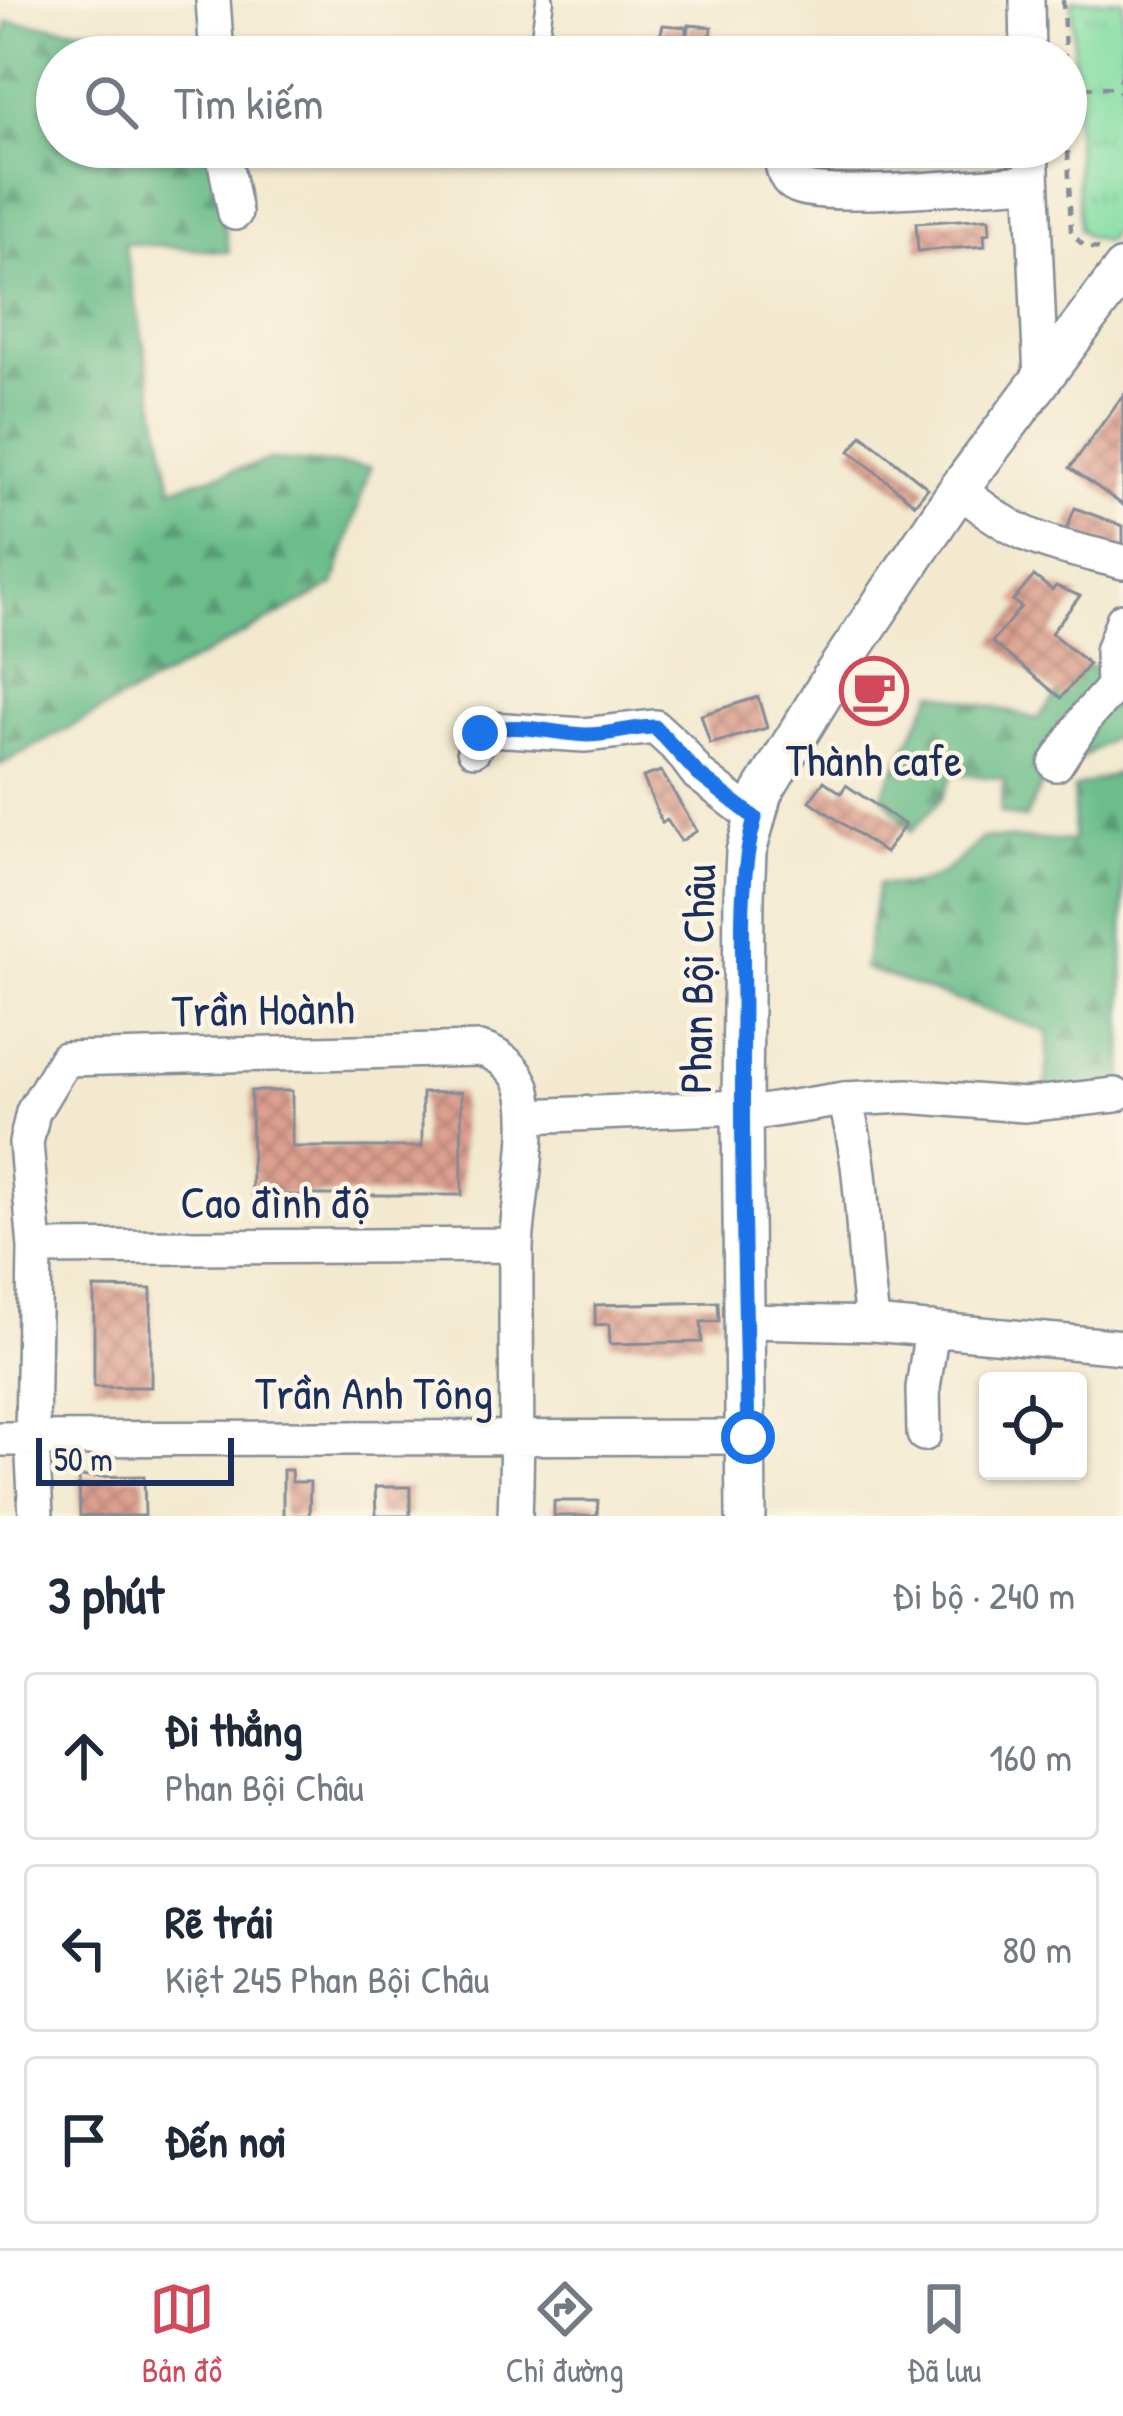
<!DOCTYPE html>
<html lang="vi">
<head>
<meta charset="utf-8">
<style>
  body { margin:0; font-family:"Patrick Hand",sans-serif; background:#f6f6f7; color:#1f2937 }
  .controls { position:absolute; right:36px; bottom:36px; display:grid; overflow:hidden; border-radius:12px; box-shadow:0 3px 9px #0004 }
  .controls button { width:108px; height:108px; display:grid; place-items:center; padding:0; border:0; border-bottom:3px solid #e0e1e3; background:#fff; color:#1f2937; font:60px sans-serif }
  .scale { position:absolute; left:36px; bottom:30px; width:198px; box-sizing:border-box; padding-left:12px; border:6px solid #1b2f5e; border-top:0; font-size:33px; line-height:42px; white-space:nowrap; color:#1b2f5e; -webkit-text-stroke:9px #fcf5e5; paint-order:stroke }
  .stop { position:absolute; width:36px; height:36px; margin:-27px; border:9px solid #1a73e8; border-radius:50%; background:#fff }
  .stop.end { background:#1a73e8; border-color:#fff; box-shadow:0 3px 12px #0008 }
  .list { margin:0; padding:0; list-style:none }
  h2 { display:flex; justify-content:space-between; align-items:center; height:156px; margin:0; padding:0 48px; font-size:51px }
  h2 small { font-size:39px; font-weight:400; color:#747a83 }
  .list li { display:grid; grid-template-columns:78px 1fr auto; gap:36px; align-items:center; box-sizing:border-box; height:168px; margin:0 24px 24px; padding:0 24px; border:3px solid #e0e1e3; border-radius:12px }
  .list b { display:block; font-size:45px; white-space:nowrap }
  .list p { margin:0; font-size:39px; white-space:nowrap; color:#747a83 }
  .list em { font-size:39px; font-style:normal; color:#747a83 }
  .icon { flex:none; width:66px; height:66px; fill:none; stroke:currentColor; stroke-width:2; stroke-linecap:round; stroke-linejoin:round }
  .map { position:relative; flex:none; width:1123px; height:1516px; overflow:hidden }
  .search { position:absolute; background:#fff; box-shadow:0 3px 9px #0004; left:36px; right:36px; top:36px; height:132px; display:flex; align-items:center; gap:30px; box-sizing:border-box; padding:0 42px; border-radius:66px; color:#747a83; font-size:45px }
  .sheet { height:732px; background:#fff }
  nav { display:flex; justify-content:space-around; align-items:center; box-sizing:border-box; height:168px; border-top:3px solid #e0e1e3; background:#fff; font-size:33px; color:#747a83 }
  nav a { display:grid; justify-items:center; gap:6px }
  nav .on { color:#d1495b }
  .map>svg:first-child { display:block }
  .grass { fill:url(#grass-tufts); stroke:#508681; stroke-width:3 }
  .forest { fill:url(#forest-firs); stroke:#447674; stroke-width:3 }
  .building { fill:url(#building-cross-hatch) }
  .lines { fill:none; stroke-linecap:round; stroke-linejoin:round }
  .service-casing { stroke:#868c96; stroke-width:21 }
  .minor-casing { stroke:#868c96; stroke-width:38 }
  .tertiary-casing { stroke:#868c96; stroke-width:44 }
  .path { stroke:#868c96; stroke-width:4.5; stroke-dasharray:9 9; stroke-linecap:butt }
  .service { stroke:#fff; stroke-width:16 }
  .minor { stroke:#fff; stroke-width:33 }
  .tertiary { stroke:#fff; stroke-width:39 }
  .route { stroke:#1a73e8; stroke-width:15 }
  .labels { text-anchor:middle; stroke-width:9; stroke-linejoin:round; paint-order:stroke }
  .poi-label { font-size:45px; fill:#1b2f5e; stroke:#fcf5e5 }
  .street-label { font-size:45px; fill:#1b2f5e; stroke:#fcf5e5 }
</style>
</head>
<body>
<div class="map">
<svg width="1123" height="1516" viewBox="0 0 1123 1516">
  <defs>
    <pattern id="grass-tufts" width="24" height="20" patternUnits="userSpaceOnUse" patternTransform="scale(3)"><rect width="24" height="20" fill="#85dea4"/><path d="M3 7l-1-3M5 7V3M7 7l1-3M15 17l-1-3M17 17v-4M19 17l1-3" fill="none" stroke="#72bf90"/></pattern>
    <pattern id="forest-firs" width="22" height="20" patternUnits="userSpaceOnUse" patternTransform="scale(3)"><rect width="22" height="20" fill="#6cbd8a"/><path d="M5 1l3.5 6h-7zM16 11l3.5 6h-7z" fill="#589a74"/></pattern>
    <pattern id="building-cross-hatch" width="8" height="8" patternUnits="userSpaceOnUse" patternTransform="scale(3)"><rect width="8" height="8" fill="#dea08f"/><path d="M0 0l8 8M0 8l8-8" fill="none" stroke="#b38378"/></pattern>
  </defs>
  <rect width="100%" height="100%" fill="#fcf5e5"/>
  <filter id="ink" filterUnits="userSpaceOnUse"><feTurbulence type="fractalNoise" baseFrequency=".00833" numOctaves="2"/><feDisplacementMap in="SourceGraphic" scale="24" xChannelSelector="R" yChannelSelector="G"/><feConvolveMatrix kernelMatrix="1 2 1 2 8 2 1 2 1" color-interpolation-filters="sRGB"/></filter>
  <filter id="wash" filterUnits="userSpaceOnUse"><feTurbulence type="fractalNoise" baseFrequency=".004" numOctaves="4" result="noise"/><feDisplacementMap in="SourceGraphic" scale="48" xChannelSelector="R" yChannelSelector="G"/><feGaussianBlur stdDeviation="2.7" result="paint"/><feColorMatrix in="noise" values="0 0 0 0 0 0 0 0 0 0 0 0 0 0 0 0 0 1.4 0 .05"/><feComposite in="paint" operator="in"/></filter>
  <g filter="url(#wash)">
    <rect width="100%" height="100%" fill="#f2e9cf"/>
    <path class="grass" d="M1072,0H1123V218L1106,241L1089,237L1079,229Z"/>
    <path class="forest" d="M8,22L191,39L195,57H57V147H211L229,252L124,243L172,488L270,460L370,467L334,585L0,765V57Z
      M1083,663L1123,680V731L1043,782L1025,819L1000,813L1004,779L953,773L942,798L911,832L882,794L934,692L1037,719Z
      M1123,771V1093L1046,1091L1048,1032L864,968L878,884C931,890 945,874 982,838L1073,841L1074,788Z"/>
    <g id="blocks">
      <path class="building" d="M663,25L686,27L685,57H654Z
        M689,25L712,27L709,57H686Z
        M398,45L435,56V57H395Z
        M989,218L990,233L984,234L985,246L918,251L916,223Z
        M1123,395V505L1070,468Z
        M862,435L928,488L915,504L850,451Z
        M1075,508L1123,526V552L1066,530Z
        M1034,576L1052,590L1056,586L1080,596L1051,633L1089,664L1061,698L992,642L1021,607L1013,601Z
        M758,697L767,728L710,744L701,715Z
        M661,771L697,831L681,841L667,820L662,823L643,777Z
        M824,781L841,793L846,785L905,825L885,853L810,801Z
        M251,1091H292V1147H422V1093L461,1092L462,1195H252Z
        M94,1288L151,1289V1387H94Z
        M718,1302L719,1321L701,1322L702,1342L610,1344L609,1324L595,1325V1305Z
        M283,1470H291L292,1482H310L309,1516H283Z
        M144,1476L145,1516H80L79,1477Z
        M375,1487H410V1516H376Z
        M554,1501H598L597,1516H554Z"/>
    </g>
  </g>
  <g filter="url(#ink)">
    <use href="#blocks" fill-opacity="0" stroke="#868c96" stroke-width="3"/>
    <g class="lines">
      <g class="service-casing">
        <path id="service" d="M537,57L545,0"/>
      </g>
      <g class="minor-casing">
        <path id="minor" d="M213,0L217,57
          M1027,0L1028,57
          M222,147L235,213
          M766,147L780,155C783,168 784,181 797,186C831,201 986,184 1032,182
          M1031,147L1041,379
          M959,489C1022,542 1046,542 1123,562
          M474,749L480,732L490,729L584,735L655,727L680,750L698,774L755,818
          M1056,764L1088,715L1113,687L1112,651L1123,620
          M844,1099C867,1170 860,1250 873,1324
          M742,1115L844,1099L907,1096L1024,1105L1115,1095
          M527,1116L742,1107
          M35,1248L516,1245
          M746,1321L873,1324L1123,1347
          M924,1434L923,1388L932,1329
          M0,1439L748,1437
          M36,1516L32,1439L35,1248L26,1143L33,1112L65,1059L480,1049C497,1054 513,1065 521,1082C537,1119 517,1206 516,1248C515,1337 519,1427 515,1516"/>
      </g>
      <g class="tertiary-casing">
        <path id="tertiary" d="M746,1516L742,1107L744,897L746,852L762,793L834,675L959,489L1123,270"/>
      </g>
      <path class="path" d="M1063,0L1065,57
        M1123,73L1118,87L1123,98
        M1066,88L1118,87
        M1066,97L1071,233L1085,247L1099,249"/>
      <use href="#service" class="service"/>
      <use href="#minor" class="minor"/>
      <use href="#tertiary" class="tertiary"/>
    </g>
  </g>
  <g class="lines" filter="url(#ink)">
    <path class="route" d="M480,733C513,720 553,734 587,735C610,735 632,727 655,727L698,774L755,818C738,880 743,947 743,1011C741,1153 745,1295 748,1437"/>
  </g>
  <defs>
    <g id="cafe-ring" transform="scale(3.45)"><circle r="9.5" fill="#fcf5e5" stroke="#d1495b" stroke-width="1.5"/><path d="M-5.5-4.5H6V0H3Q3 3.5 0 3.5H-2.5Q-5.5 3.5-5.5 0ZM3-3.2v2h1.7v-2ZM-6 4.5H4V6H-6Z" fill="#d1495b"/></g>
  </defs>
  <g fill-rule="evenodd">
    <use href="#cafe-ring" x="874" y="691"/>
  </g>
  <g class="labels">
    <g class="poi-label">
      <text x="874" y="776">Thành cafe</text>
    </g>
    <g class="street-label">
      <text transform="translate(697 979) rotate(-89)" y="16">Phan Bội Châu</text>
      <text transform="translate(263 1009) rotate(-1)" y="16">Trần Hoành</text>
      <text x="275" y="1218">Cao đình độ</text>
      <text x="374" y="1409">Trần Anh Tông</text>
    </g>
  </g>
</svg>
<div class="controls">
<button><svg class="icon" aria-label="locate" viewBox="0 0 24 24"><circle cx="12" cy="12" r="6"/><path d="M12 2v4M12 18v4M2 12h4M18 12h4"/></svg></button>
</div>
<div class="scale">50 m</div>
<div class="stop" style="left:748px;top:1437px"></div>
<div class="stop end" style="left:480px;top:733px"></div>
<div class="search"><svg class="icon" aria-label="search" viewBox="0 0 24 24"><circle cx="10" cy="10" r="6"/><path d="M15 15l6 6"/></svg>Tìm kiếm</div>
</div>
<section class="sheet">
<h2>3 phút<small>Đi bộ · 240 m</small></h2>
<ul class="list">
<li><svg class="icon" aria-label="ahead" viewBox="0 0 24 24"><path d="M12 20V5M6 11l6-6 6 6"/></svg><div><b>Đi thẳng</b><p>Phan Bội Châu</p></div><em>160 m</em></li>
<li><svg class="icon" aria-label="left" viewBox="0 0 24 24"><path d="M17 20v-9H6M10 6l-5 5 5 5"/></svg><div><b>Rẽ trái</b><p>Kiệt 245 Phan Bội Châu</p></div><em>80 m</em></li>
<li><svg class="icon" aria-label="arrive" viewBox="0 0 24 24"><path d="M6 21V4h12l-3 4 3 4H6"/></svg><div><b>Đến nơi</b></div></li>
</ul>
</section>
<nav>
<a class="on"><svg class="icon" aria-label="map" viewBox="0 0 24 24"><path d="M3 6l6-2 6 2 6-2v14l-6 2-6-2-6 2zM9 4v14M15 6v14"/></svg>Bản đồ</a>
<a><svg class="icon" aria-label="directions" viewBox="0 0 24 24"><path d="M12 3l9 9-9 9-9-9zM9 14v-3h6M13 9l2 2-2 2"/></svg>Chỉ đường</a>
<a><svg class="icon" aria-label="saved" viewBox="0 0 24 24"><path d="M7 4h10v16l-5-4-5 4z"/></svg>Đã lưu</a>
</nav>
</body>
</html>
